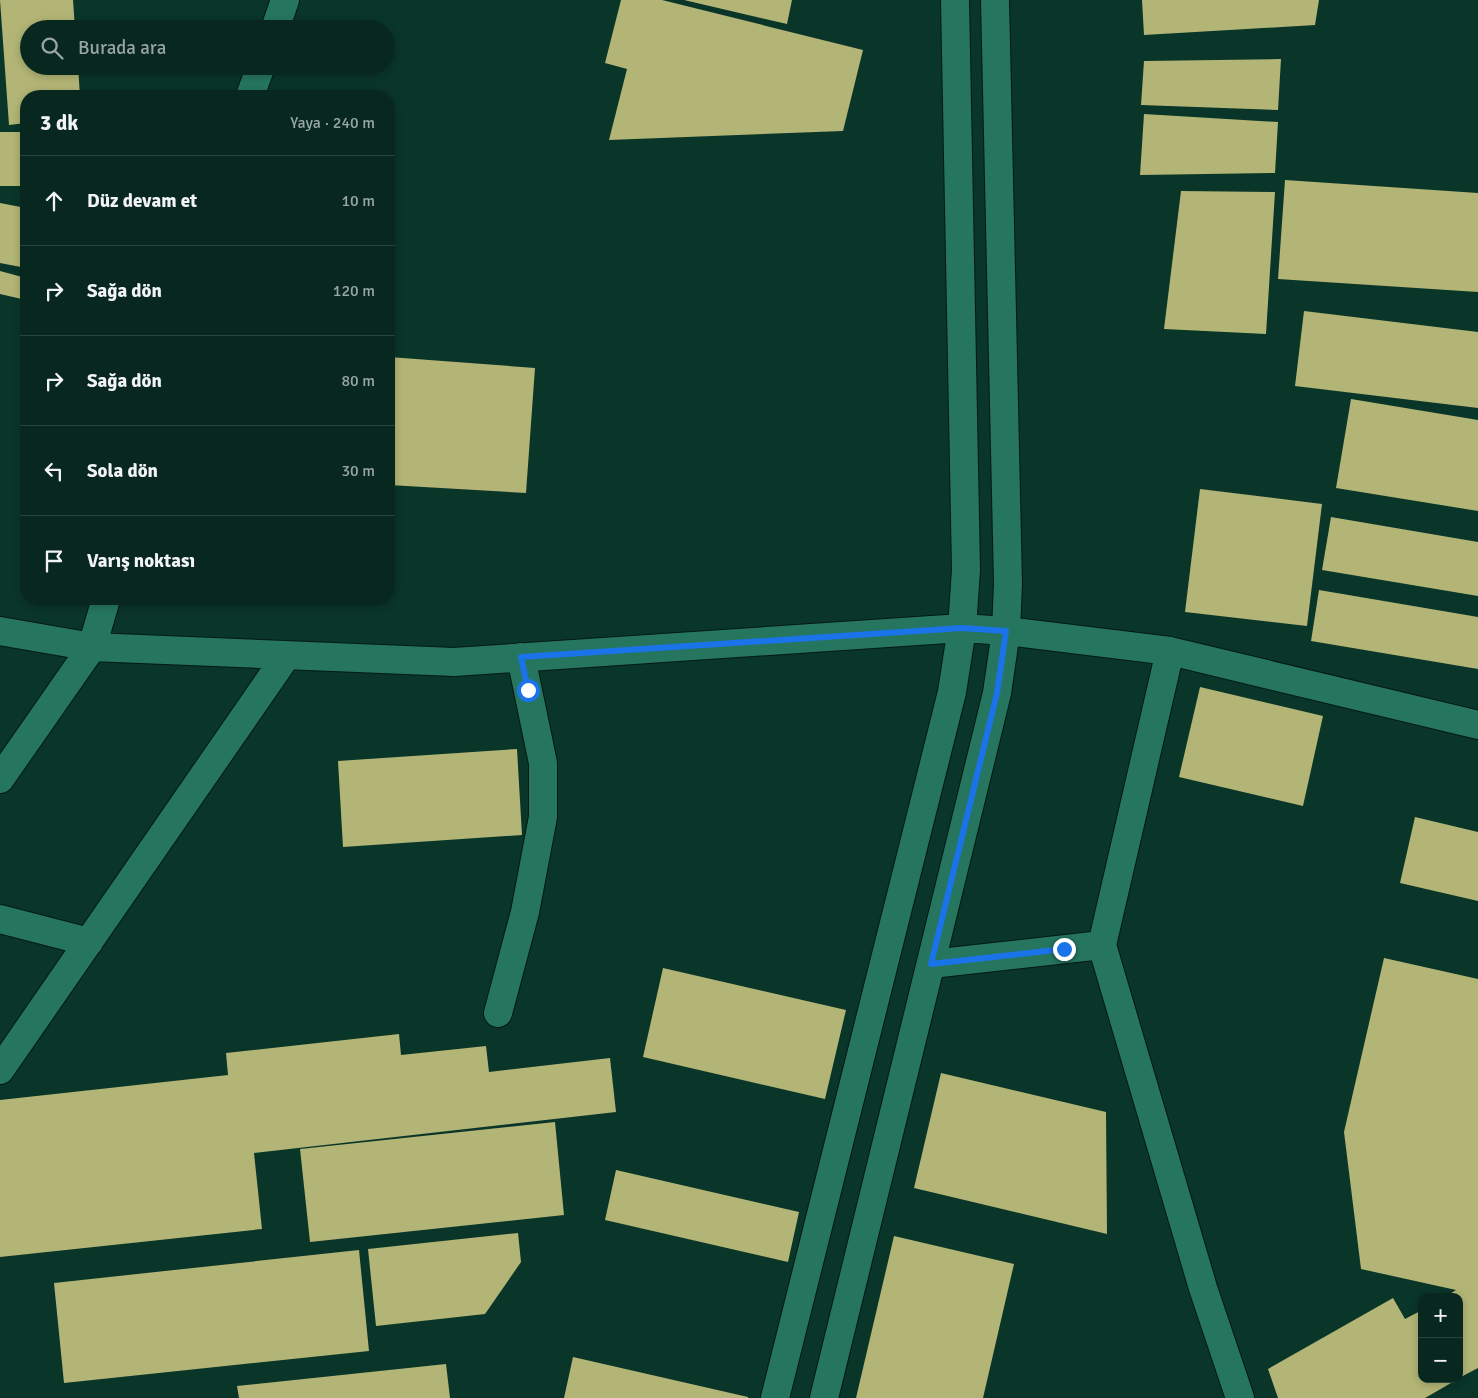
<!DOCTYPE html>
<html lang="tr">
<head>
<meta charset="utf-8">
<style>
  body { margin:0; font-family:Signika,sans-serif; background:#16342c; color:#f1f3f6 }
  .controls { position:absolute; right:15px; bottom:15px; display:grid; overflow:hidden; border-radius:10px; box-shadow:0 2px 8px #0003 }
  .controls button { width:45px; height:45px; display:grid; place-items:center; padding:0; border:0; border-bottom:1px solid #29443d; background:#08281f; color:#f1f3f6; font:25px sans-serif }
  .stop { position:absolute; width:15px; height:15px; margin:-11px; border:4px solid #1a73e8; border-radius:50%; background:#fff }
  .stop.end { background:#1a73e8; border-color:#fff; box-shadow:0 1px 5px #0008 }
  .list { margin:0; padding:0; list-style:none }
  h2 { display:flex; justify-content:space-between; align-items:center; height:65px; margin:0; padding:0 20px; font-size:21px }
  h2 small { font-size:16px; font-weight:400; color:#98a6a4 }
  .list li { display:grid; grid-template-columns:32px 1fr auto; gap:15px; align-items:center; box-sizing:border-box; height:90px; padding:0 20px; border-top:1px solid #29443d }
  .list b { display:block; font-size:19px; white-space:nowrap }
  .list em { font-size:16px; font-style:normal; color:#98a6a4 }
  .icon { flex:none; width:28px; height:28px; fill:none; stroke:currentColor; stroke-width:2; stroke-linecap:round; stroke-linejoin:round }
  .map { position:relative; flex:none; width:1478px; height:1398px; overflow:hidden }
  .search { position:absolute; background:#08281f; box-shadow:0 2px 8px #0003; left:20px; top:20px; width:375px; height:55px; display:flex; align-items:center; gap:12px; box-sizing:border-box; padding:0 18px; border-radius:28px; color:#98a6a4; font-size:19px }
  .panel { position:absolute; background:#08281f; box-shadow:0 2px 8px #0003; left:20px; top:90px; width:375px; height:515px; border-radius:20px }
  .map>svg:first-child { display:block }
  .building { fill:#b2b575 }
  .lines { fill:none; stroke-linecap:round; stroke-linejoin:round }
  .minor-casing { stroke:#031a13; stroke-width:30 }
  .minor { stroke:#26765f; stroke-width:28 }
  .route { stroke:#1a73e8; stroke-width:6 }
</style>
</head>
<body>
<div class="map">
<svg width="1478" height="1398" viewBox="0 0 1478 1398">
  <rect width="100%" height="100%" fill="#0a3529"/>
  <path class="building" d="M0,0H73L75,29H29V66H78L80,96H26V123L9,125Z
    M621,0H662L863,50L843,131L609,140L627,69L605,63Z
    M684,0H792L787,24Z
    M1142,0H1319L1315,25L1144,35Z
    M1281,59L1278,110L1141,105L1144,61Z
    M1144,114L1278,122L1275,173L1140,175Z
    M0,132H26V186H0Z
    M1285,180L1478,193V292L1278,279Z
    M1181,191L1275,192L1266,334L1164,329Z
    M0,203L26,208V268L0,263Z
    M0,271L26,278V300L0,294Z
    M1304,311L1478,332V408L1295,386Z
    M389,357L535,368L526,493L389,485Z
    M1351,399L1478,420V511L1336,488Z
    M1200,489L1322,504L1307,626L1185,612Z
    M1331,517L1478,542V596L1322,570Z
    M1319,590L1478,617V669L1311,641Z
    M1200,687L1323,716L1303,806L1179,777Z
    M517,749L522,835L343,847L338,761Z
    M1415,817L1478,832V901L1400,883Z
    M1384,958L1478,979V1368L1459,1378V1297H1445L1456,1290L1361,1269L1344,1132Z
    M663,968L846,1010L825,1099L643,1057Z
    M399,1034L401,1055L486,1046L489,1072L610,1058L616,1112L254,1153L262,1229L0,1257V1100L228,1075L226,1053Z
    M941,1073L1106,1112L1107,1234L914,1188Z
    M555,1122L564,1215L310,1242L300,1149Z
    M616,1170L799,1212L788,1262L605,1220Z
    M518,1233L521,1262L485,1314L376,1326L368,1249Z
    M894,1236L1014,1264L983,1398H856Z
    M359,1250L369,1351L64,1383L54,1283Z
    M1393,1298L1405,1319L1422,1310V1379H1458L1425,1398H1278L1268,1369Z
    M573,1357L748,1397V1398H564Z
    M446,1364L450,1398H239L237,1386Z"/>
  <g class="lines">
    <g class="minor-casing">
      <path id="minor" d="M275,29L285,0
        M250,96L261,66
        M0,631L92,647L454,662L962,628L1006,631L1170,651L1478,725
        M1170,651L1102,945L1203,1288L1240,1398
        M0,779L92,647L106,599
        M0,919L89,942
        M931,964L1102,945
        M498,1013L525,912L543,817V763L521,657
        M0,1070L287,655
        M775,1398L952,692L962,628L966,570L955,0
        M824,1398L997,693L1006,631L1008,584L995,0"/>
    </g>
    <use href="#minor" class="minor"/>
  </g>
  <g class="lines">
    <path class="route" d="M528,690L521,657L962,628L1006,631L997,693L931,964L1064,949"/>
  </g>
</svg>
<div class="controls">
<button>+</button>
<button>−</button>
</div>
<div class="stop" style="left:528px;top:690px"></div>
<div class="stop end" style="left:1064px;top:949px"></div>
<div class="search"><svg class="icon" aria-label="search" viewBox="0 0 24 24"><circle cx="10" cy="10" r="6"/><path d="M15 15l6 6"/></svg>Burada ara</div>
<section class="panel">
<h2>3 dk<small>Yaya · 240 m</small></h2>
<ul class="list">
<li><svg class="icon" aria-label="ahead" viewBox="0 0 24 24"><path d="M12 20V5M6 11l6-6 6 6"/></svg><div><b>Düz devam et</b></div><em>10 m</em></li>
<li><svg class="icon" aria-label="right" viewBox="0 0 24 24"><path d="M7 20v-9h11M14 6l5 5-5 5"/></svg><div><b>Sağa dön</b></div><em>120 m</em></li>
<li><svg class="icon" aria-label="right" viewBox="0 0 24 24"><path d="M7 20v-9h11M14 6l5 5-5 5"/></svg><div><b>Sağa dön</b></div><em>80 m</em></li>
<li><svg class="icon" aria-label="left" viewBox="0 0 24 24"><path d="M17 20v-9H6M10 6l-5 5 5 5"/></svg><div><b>Sola dön</b></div><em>30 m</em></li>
<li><svg class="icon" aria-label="arrive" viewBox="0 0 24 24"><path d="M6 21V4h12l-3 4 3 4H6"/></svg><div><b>Varış noktası</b></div></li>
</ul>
</section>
</div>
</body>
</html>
